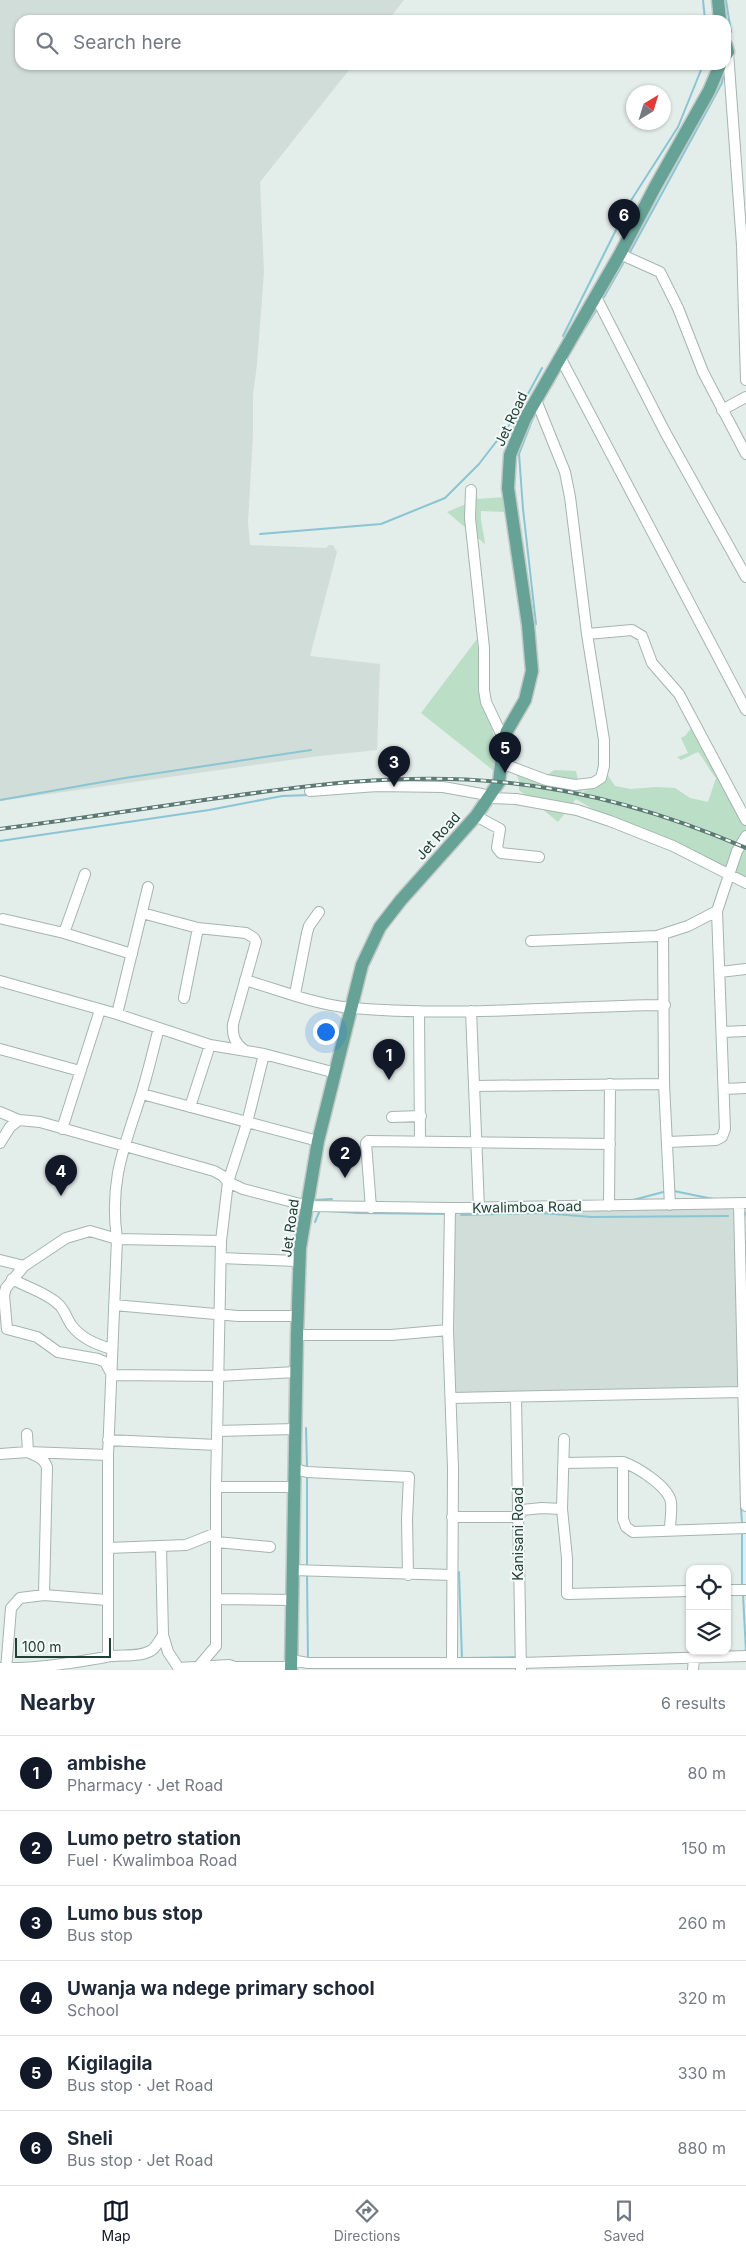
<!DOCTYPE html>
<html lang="en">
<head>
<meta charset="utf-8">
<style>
  body { margin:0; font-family:Inter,sans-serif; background:#f6f6f7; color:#1f2937 }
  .controls { position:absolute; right:15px; bottom:15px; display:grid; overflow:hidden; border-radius:10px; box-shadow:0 1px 4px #0004 }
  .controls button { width:45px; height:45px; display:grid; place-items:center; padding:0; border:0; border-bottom:1px solid #e0e1e3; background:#fff; color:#1f2937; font:25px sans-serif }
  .compass { position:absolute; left:626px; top:85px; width:45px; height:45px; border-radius:50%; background:#fff; box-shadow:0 1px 4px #0004; rotate:38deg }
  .scale { position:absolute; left:15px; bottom:12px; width:96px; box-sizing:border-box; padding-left:5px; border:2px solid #223f38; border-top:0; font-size:14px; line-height:18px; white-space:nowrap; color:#223f38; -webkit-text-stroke:4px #f3f9f6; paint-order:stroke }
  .you { position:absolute; left:325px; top:1031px; width:18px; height:18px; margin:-12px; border:4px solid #fff; border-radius:50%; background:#1a73e8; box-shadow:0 0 0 8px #1a73e833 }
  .badge { display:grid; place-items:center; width:32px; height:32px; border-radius:50%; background:#111827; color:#fff; font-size:16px; font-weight:700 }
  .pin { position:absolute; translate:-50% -41px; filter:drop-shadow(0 1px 2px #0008) }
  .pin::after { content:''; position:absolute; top:26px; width:18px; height:15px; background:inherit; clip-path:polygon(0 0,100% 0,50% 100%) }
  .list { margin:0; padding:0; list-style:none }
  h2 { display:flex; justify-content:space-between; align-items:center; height:65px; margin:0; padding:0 20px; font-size:21px }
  h2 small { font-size:16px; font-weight:400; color:#747a83 }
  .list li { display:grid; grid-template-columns:32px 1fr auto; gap:15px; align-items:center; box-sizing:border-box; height:75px; padding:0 20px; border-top:1px solid #e0e1e3 }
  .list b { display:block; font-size:19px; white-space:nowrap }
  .list p { margin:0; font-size:16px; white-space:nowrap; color:#747a83 }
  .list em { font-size:16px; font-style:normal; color:#747a83 }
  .icon { flex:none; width:28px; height:28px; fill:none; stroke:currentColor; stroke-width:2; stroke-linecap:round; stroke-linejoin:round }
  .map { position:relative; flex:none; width:746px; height:1670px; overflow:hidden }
  .search { position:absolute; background:#fff; box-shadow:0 1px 4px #0004; left:15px; right:15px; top:15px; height:55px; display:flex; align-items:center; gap:12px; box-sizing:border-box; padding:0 18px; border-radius:15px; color:#747a83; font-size:19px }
  .sheet { height:515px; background:#fff }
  nav { display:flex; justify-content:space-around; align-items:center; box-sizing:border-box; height:70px; border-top:1px solid #e0e1e3; background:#fff; font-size:14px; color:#747a83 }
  nav a { display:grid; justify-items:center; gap:2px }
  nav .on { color:#111827 }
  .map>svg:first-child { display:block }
  .built { fill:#d1ddd8 }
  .green { fill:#bbdec6 }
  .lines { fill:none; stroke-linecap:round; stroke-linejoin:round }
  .stream { stroke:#8ac5d3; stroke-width:2 }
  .minor-casing { stroke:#a5b5b0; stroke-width:12 }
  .major-casing { stroke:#c1c9c7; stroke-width:15 }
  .minor { stroke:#fff; stroke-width:10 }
  .major { stroke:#66a396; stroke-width:12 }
  .rail-casing { stroke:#5c7a73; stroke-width:4 }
  .rail { stroke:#f3f9f6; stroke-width:2; stroke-dasharray:5.5; stroke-linecap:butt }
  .labels { text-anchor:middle; stroke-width:4; stroke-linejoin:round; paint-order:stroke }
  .street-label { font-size:14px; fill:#223f38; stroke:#f3f9f6 }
</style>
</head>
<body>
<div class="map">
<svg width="746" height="1670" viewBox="0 0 746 1670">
  <rect width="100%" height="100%" fill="#e3ede9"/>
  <path class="built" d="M0,0H404L388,20H20V65H353L260,182L264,272L257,364L253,394V434L248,523L250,545L326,548L329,545H333L335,549L337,552L310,656L380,664L377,750L311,757L0,801Z
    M734,1208L738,1388L455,1394L453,1211Z"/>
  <path class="green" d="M475,494L478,499L505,497L506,512L481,511C480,523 484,532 485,544L447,512L466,504Z
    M477,639C479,664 481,689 488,713C494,738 498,745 494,771L421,713Z
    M692,727L746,810V886L685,856L647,842L576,799L558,822L519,790V781L516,773L546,776L554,770L576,771L578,780H590L578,796L607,774L615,786L631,789L656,787L675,788L690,798L708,802L716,778C709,770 705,760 698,752L681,760L677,757L688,753L681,738L685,736Z"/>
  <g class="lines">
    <path class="stream" d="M703,0L705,20
      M726,0L731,32
      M629,254L722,83L724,72
      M604,297L625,260
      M563,336L630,202L678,127L703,65
      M573,347L597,309
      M547,393L554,382
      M535,413L519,454L523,509L536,624
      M260,534L381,524L445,498L479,464L516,416L542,368
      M0,800L125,778L311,750
      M0,841L209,810L282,796L310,795
      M674,1191L713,1199
      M313,1200L332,1199
      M633,1200L667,1191
      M330,1211L358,1213L447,1214
      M461,1215L541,1213L592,1217L728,1216
      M743,1218L746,1213
      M315,1222L320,1210
      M297,1228L299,1212
      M306,1428L307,1468
      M741,1507L742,1524
      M742,1532V1587
      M307,1568V1475
      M459,1572L462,1658L518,1657
      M307,1575L308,1660
      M743,1594L746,1652
      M658,1654L723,1652"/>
    <g class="minor-casing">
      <path id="minor" d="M728,52L742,245L746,380
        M620,254L660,272L678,308L703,372L746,454
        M596,297L665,432L746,577
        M560,357L746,710
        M722,410L746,397
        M471,490L470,518L484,648V690L486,702L504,740
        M587,634L632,630L642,636L652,663L679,694L746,820
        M501,763L546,780L575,785L593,783L601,778L604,766V740L587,634L570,497L565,472L536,400
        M310,791L377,786L443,787L482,794L490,798L516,799L577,810L610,821L673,846L746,883
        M476,816L500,829L497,848L501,853L539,857
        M142,913L198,928L246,933L254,938L256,942L233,1024C232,1036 235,1043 244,1050
        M3,919L64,933L132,954
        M64,933L85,874
        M663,934L664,1084L670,1205
        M531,941L657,936L688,926L717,911
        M720,972L746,969
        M245,980C280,990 316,1005 352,1008C456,1017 561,1006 665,1005
        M0,981L117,1014L210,1045L264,1054L336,1073
        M295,994L307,933L309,926L319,912
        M184,998L198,928
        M419,1011L420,1142
        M471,1011L479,1208
        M117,1014L148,887
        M722,1032L746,1031
        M0,1049L80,1071
        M474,1086L664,1084
        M724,1089L746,1088
        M142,1094L318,1141
        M190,1107L210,1045
        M0,1112L19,1120L40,1122L214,1171L223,1176L228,1182L243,1189L308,1206L450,1208L746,1203
        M392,1117L421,1116
        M62,1129L100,1010
        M668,1142L716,1140L722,1137L725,1129L717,911L737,851L746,836
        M0,1143L10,1127L19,1120
        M739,1204L746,1506
        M609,1206L610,1084
        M371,1208L366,1143L368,1141L610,1144
        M450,1208L448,1330L453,1468L452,1661
        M221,1241L117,1239L90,1231L66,1238L24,1266L6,1288L4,1295L7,1329L37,1337L58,1352L98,1359L105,1362L112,1375L219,1376L296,1372
        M221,1258L296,1261L300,1259
        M0,1260L24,1266
        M12,1279C26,1287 45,1292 57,1303C65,1309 66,1318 72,1326C82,1339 97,1345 112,1349
        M114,1305L238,1316H297
        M297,1335H391L448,1330
        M452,1398L742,1392
        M516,1398L521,1670
        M218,1431L296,1429
        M27,1434L28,1452C36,1456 44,1458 47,1467L44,1595
        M564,1439L562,1509L567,1558V1594L690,1591
        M108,1440L217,1445
        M0,1454L28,1452L108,1455
        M623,1462V1519L626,1527L633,1532L746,1528
        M564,1463L623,1462C637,1467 668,1486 671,1502C672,1511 670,1521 670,1530
        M295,1469L307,1472L409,1477L407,1519L408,1575
        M216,1487H295
        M452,1517H519L522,1510L542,1508L562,1509
        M217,1542L270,1547
        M161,1547L163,1635L168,1652L180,1670
        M108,1548L186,1545L216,1533
        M293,1570L452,1575
        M727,1590H746
        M218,1599L292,1600
        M108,1656V1455L117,1239C109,1181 124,1148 141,1095C148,1073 153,1050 159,1028
        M291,1660L308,1663H521L746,1656
        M199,1666L216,1646V1487L221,1241L228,1182L247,1123L264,1054
        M0,1668C36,1669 71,1663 106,1657C120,1654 140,1658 152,1650C156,1647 160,1640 163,1635
        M178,1668L229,1665L235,1667H291
        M6,1670L11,1608L20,1598L44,1595L107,1600
        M693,1670L694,1658"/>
    </g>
    <g class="major-casing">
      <path id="major" d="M718,0L720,20
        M726,45L728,52L726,55
        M291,1670L297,1335L300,1248L318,1141L362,965L380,927L401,900L476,816L499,782L504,740L507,731L525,700L532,671L528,625L508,488L510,455L525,419L620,254L655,187L709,91L720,65"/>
    </g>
    <use href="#minor" class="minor"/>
    <use href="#major" class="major"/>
    <g class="rail-casing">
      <path id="rail" d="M0,829C68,820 136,810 204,800C303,786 400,772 500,782C586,790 667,814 746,848"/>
    </g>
    <use href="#rail" class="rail"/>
  </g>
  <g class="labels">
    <g class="street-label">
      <text transform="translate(511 419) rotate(-65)" y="5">Jet Road</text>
      <text transform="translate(438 836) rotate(-48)" y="5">Jet Road</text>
      <text transform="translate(527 1207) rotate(-1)" y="5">Kwalimboa Road</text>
      <text transform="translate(290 1228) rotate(-82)" y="5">Jet Road</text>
      <text transform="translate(518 1534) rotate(-90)" y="5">Kanisani Road</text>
    </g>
  </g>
</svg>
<div class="controls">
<button><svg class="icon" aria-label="locate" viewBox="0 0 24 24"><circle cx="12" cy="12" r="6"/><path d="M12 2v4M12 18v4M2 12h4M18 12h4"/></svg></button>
<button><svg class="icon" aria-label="layers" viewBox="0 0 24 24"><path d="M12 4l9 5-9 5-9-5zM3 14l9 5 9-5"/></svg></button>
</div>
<svg class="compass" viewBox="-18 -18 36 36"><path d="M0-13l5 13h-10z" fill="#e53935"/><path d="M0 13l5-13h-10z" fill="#747a83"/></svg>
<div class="scale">100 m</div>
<div class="you"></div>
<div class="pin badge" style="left:389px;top:1080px">1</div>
<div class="pin badge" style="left:345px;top:1178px">2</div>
<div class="pin badge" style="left:394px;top:787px">3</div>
<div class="pin badge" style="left:61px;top:1196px">4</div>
<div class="pin badge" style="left:505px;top:773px">5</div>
<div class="pin badge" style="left:624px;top:240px">6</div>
<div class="search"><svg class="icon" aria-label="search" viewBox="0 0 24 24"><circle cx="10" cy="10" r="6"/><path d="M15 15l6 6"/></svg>Search here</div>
</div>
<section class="sheet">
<h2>Nearby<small>6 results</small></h2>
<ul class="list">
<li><span class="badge">1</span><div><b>ambishe</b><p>Pharmacy · Jet Road</p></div><em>80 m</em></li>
<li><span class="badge">2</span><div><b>Lumo petro station</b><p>Fuel · Kwalimboa Road</p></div><em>150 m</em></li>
<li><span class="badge">3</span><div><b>Lumo bus stop</b><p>Bus stop</p></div><em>260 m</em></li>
<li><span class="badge">4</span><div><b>Uwanja wa ndege primary school</b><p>School</p></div><em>320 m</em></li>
<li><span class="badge">5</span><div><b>Kigilagila</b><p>Bus stop · Jet Road</p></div><em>330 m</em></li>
<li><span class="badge">6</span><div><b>Sheli</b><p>Bus stop · Jet Road</p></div><em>880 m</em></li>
</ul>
</section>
<nav>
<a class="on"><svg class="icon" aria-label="map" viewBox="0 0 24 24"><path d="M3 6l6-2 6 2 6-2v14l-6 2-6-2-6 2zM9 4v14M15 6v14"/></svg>Map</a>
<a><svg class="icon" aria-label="directions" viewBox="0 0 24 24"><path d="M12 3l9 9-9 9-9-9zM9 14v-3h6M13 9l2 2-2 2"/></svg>Directions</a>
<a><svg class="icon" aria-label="saved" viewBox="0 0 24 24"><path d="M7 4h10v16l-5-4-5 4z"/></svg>Saved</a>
</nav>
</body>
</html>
